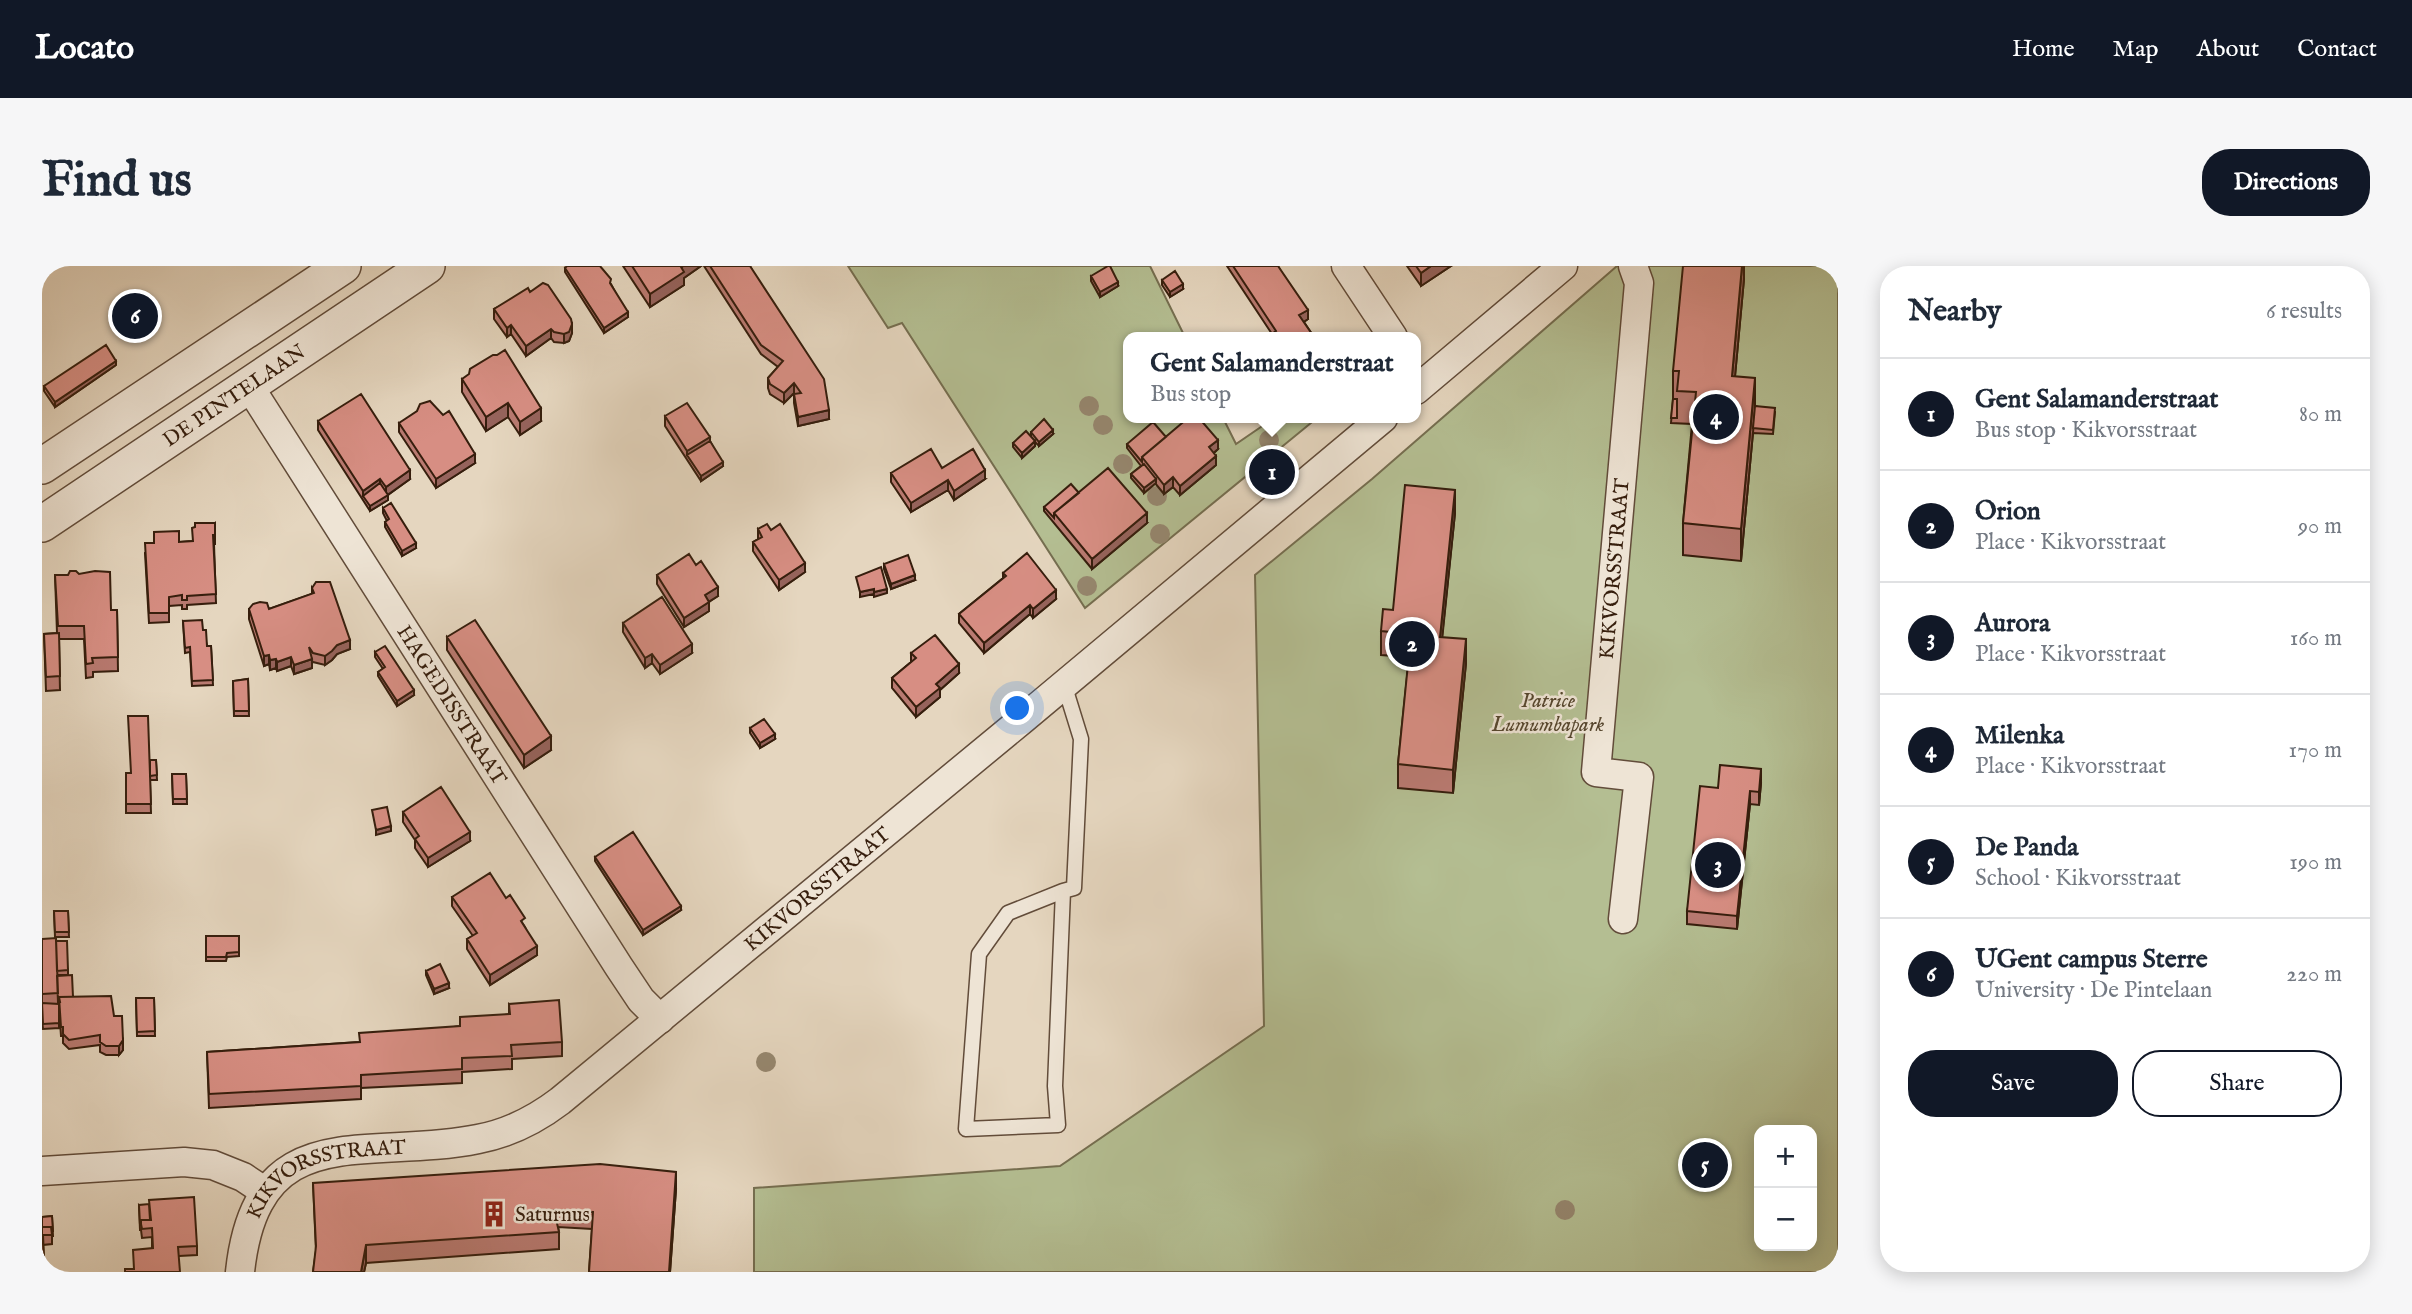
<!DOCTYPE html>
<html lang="en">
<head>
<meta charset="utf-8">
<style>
  body { margin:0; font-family:"IM FELL English",serif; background:#f6f6f7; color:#1f2937 }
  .controls { position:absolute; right:21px; bottom:21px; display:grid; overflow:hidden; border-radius:14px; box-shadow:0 4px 18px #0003 }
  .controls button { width:63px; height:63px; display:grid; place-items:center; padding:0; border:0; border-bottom:2px solid #e0e1e3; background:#fff; color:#1f2937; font:35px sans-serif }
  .you { position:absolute; left:976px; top:443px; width:24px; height:24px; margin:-18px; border:5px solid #fff; border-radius:50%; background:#1a73e8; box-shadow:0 0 0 10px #1a73e833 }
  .badge { display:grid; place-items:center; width:46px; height:46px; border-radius:50%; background:#111827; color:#fff; font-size:23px; font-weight:700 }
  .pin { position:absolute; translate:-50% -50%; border:4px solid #fff; box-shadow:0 2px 7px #0006 }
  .popup { position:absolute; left:1081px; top:66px; width:298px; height:91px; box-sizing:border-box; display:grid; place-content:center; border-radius:14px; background:#fff; filter:drop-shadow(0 2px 5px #0005); font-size:23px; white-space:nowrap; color:#747a83 }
  .popup b { font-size:26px; color:#1f2937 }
  .popup::after { content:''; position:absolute; left:50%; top:100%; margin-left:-14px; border:14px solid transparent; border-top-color:#fff }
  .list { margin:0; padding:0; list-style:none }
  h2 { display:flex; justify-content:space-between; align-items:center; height:91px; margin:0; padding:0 28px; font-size:30px }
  h2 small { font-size:23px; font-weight:400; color:#747a83 }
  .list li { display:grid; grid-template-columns:46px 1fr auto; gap:21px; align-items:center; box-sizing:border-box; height:112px; padding:0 28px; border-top:2px solid #e0e1e3 }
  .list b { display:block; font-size:26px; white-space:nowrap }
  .list p { margin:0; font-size:23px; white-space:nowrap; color:#747a83 }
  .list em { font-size:23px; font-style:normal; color:#747a83 }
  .actions { display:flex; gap:14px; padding:21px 28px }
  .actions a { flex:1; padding:16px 0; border:2px solid #111827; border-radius:28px; text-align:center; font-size:24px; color:#111827 }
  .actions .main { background:#111827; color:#fff }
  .map { position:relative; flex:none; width:1796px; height:1006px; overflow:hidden; border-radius:28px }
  header { display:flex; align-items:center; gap:42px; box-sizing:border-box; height:98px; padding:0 35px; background:#111827; color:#fff }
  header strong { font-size:33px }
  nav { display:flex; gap:38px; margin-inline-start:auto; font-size:24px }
  .intro { display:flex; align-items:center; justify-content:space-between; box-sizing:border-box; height:168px; padding:0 42px }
  h1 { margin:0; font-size:49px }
  .button { padding:18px 32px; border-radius:28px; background:#111827; color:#fff; font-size:24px; font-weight:700 }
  main { display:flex; gap:42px; padding:0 42px }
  aside { flex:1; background:#fff; border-radius:28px; box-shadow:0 4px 18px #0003 }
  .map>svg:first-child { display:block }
  .green { fill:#b4be92; stroke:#756e50; stroke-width:2; fill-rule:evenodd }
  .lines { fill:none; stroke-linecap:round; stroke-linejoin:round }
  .service-casing { stroke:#624c3a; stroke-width:17 }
  .minor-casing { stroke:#624c3a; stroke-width:31 }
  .tertiary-casing { stroke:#624c3a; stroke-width:38 }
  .service { stroke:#eee4d5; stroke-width:14 }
  .minor { stroke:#eee4d5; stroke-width:28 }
  .tertiary { stroke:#eee4d5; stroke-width:35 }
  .tree { fill:#96876f }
  .wall { fill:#b97a71; stroke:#361e0d; stroke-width:2 }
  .shaded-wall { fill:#96635c; stroke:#361e0d; stroke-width:2 }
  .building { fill:#d78e83; stroke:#361e0d; stroke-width:2 }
  .labels { text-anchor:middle; stroke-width:5; stroke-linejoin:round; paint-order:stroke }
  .street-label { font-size:21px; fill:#361e0d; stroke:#eee4d5 }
  .park-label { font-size:21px; font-style:italic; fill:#56462e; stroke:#eee4d5 }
  .poi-label { font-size:21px; fill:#361e0d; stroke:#eee4d5; text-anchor:start }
</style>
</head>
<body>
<header>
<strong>Locato</strong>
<nav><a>Home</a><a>Map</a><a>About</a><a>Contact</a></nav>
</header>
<div class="intro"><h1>Find us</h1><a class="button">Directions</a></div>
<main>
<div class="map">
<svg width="1796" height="1006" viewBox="0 0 1796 1006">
  <rect width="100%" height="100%" fill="#e5d6bf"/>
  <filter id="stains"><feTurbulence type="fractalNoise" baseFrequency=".00286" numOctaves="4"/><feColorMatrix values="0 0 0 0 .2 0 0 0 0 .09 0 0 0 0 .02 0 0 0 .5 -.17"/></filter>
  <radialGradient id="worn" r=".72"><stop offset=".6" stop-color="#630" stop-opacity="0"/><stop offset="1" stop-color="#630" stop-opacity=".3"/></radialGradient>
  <path class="green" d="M806,0H1108L1143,71H1086V152H1181L1194,178L1232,152H1275L1043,342L860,57L846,62Z
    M1575,0H1796V1006H712V922L1018,900L1222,760L1213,309L1330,213ZM1717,864H1770V980H1717Z"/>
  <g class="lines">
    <g class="service-casing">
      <path id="service" d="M1021,625L966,647L937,688L924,863L1016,859L1013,820L1021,625L1032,622L1039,473L1022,418"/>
    </g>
    <g class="minor-casing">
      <g id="minor">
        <path d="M1304,0L1351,71"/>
        <path id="s1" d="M207,120L577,701L599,734L618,753"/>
        <path d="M1374,124L1521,0"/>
        <path id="s2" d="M1581,653L1597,511L1554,506L1597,17L1591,0"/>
        <path d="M0,905L142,896L171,899L201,911L222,925"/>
        <path id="s3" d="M198,1006C215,848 325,896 436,873C468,867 493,854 518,835L981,453L1341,152"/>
      </g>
    </g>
    <g class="tertiary-casing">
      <g id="tertiary">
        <path d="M0,200L301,0"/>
        <path id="s4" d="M0,258L385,0"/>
      </g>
    </g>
    <use href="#service" class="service"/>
    <use href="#minor" class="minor"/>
    <use href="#tertiary" class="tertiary"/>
  </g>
  <g class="tree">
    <circle cx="1047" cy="140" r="10"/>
    <circle cx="1061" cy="159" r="10"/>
    <circle cx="1227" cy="174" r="10"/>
    <circle cx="1081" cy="198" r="10"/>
    <circle cx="1115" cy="230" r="10"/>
    <circle cx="1118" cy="268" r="10"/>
    <circle cx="1045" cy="320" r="10"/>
    <circle cx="724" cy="796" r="10"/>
    <circle cx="1523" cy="944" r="10"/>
  </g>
  <path class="wall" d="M581,0H659L642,12V19L608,41Z
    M662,0H708L787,153L756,160L752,137V127L742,137L728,128L726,122V112L736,101L719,88Z
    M1185,0H1236L1266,53L1262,56L1272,71H1227V70L1230,68Z
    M1365,0H1409L1379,20Z
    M1702,0V13L1693,110L1713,140L1733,146L1731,168L1711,167L1699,295L1641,289V257L1650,158L1629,157L1631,133V105Z
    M523,2L569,18L586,51L562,67L523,6Z
    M1049,10L1076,20L1058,31L1049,15Z
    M1120,14L1141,23L1128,31L1120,19Z
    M488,26L530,67L527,75L522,77L512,76L509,72L484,90L469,68L465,71L452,53V43Z
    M74,99L13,141L2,125V120Z
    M420,113L499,155L478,169L466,151L444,165L420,126Z
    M623,150L668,175L681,200L659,215L623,160Z
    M276,155L368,213L346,229V234L328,245L276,164Z
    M357,157L433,197L394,222L357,166Z
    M989,166L1011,168L997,180L993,176V180L980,192L971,181V177L989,170Z
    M1124,171L1176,183L1172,187L1174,199L1138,229L1131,221L1122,228L1113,217L1102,227L1089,212V208L1099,200L1085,182V178Z
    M849,207L943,213L912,234L906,224L869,246L849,216Z
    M1002,241L1105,257L1050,303L1002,245Z
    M341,242L374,282L360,290L343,261V256L345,255L341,247Z
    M1413,247L1400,371L1424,397L1411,527L1356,522V498L1367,391L1339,389V365Z
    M173,257V278H172L174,337L145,339V343H140V339L127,340V356L107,357L103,287L137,276L150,275Z
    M716,263L763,306L737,324L711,285V276L716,273Z
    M842,298L873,314L849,323L842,303Z
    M654,299L676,330L667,336V345L642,361L615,318V309Z
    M961,307L1014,333L991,352L988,348L942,387L917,357V348L961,312Z
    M13,309H26L69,344H75L76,405L51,406V411L44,412L42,373H17L18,424L4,425L2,368L15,367Z
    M270,322L308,383L295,388L290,394L283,399L271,396L270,395V402L252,408L249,400L235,405L234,402L228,404L227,398L222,400L207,353V343H227L270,328Z
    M141,355L161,364L165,380H169L171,419L150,420L148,386L143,387Z
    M581,357L650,387L618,408L610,397L603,402L581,366Z
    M405,371L509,484L482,502L405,384Z
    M333,386L372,429L355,440L336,410V406L341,403L333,391Z
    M869,387L917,407L898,424V431L874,451L850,422V412L869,396Z
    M206,413L207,450H192L191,415Z
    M708,462L733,473L718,482L708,467Z
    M108,494H114L115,514H108L109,547H84V507H89Z
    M130,508H144L145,538H131Z
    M1719,517L1717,539L1708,538L1695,663L1645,658V645L1676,522Z
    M361,546L428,575L386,601L373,582V574L361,556Z
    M553,591L639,644L601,669L553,595Z
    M410,631L464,632L483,661L495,689L448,719L425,683V673L431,670L410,640Z
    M12,645H26L27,671H13Z
    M164,670H197V690L185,691L184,695H164Z
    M0,673L14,675L26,704V709H15L31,731L72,750L81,784L77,789H64L58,786V779L27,783L21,777V770H19L17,741V762L1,763L0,753Z
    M384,705L407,722L392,728L384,709Z
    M94,732H112L113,770H95Z
    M467,738L520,776V790L470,793V803L420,806V817L319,822V833L167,842L165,786L317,776L418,760L467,748Z
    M271,917L634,923L628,1006H547L550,963L516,961L517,966V983L324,997L322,1006H271L274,985Z
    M97,939L155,980V989L137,990L92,1003L110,982V971L100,972L99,964H98Z
    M10,950L11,970H10V978L1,979L2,999H0V951Z"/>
  <path class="shaded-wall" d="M641,0H659L642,12V19L608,41V28Z
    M1389,0H1409L1379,20V7Z
    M1700,0H1702V13L1690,143V110Z
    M1076,16V20L1058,31V26Z
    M1141,18V23L1128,31V26Z
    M1266,44V53L1257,59V49Z
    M586,46V51L562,67V62Z
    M530,58V67L527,75L522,77V68Z
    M469,59V68L465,71V62Z
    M509,63V72L484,90V80Z
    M74,95V99L13,141V136Z
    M1713,112V145L1699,295V263Z
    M752,117V127L742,137V127Z
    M466,137V151L444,165V151Z
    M499,142V155L478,169V156Z
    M787,144V153L756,160V151Z
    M1011,164V168L997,180V176Z
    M668,171V180L645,189V185Z
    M1176,174V183L1167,191V181Z
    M993,175V180L980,192V187Z
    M433,188V197L394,222V213Z
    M1174,190V199L1138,229V220Z
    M681,196V200L659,215V210Z
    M368,204V213L344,230V221Z
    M943,204V213L912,234V225Z
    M1131,211V221L1122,228V219Z
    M338,213V222L321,230V225Z
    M1114,213V217L1102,227V222Z
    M906,214V224L869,246V237Z
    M1413,224V247L1398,394V371Z
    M346,229V234L328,245V240Z
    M1105,247V257L1050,303V293Z
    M374,277V282L360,290V285Z
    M763,297V306L737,324V314Z
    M873,309V314L849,323V318Z
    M676,321V330L663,338V329Z
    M832,323V328L818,331V326Z
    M845,323V327L832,331V326Z
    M1014,324V333L991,352V343Z
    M667,336V345L642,361V352Z
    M988,339V348L942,387V377Z
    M1424,373V397L1411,527V504Z
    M308,374V383L295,388L290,394L283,399V390L295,379Z
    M650,378V387L618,408V399Z
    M610,388V397L603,402V392Z
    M227,389V398L222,400V390Z
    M249,391V400L235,405V396Z
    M234,393V402L228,404V394Z
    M270,393V402L252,408V399Z
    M917,398V407L898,424V431L874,451V441L894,418Z
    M372,424V429L355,440V435Z
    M733,468V473L718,482V477Z
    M509,470V484L482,502V489Z
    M1719,503V517L1717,539V526Z
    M1708,525V538L1695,663V650Z
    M349,560V565L334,569V564Z
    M428,566V575L386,601V592Z
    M639,640V644L601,669V664Z
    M495,680V689L448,719V709Z
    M407,717V722L392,728V723Z
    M81,774V784L77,789V780Z
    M634,906V923L628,1006H627Z
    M324,979V997L322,1006H319Z"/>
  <path class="building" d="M525,0H558L569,13L568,17L586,46L562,62L523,2Z
    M590,0H641L639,1L642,6L608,28Z
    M668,0H708L782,113L787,144L756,151L752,128L759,127L752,117L742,127L728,118L726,112L741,95L719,79Z
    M1066,0H1068L1076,16L1058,26L1049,10Z
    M1191,0H1236L1266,44L1257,49L1272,71H1228L1227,70L1234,65Z
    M1374,0H1389L1379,7Z
    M1641,0H1700L1690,110L1713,112L1699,263L1641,257L1654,126L1635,125L1637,105H1631Z
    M1133,5L1141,18L1128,26L1120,14Z
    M501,17L506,19L529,53L530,58L527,66L522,68L512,66L509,63L484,80L469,59L465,62L452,43L486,22L488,26Z
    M64,79L74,95L13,136L2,120Z
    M463,84L499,142L478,156L466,137L444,151L420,113L427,108L428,103L451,89H455Z
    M319,128L368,204L344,221L338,213L321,225L276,155Z
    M1631,133H1635V152H1629Z
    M388,135L401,149L407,145L433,188L394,213L357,157L375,145L378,138Z
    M645,137L668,171L645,185L623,150Z
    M1713,140L1733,142L1731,164L1711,162Z
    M1146,152H1157L1176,174L1167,181L1174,190L1138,220L1131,211L1122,219L1100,191Z
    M1002,153L1011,164L997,176L989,166Z
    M1111,156L1124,171L1100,191V196L1085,178Z
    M984,165L993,175L980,187L971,177Z
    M668,175L681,196L659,210L645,189Z
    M889,183L900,202L931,183L943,204L912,225L906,214L869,237L849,207Z
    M1102,198L1114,213L1102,222L1089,208Z
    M1066,202L1105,247L1050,293L1012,247Z
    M338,217L346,229L328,240L321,230Z
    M1029,218L1037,227L1012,247V252L1002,241Z
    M1363,219L1413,224L1398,371L1424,373L1411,504L1356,498L1369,368L1339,365L1341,343L1351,344Z
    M349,237L374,277L360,285L343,256L347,253L341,242Z
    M153,257H173V269H171L174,328L145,330V334H140V329L127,331V347H107L103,277H112V266L137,265V276L151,275L150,262L153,261Z
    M725,258L729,264L738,258L763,297L737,314L711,276L720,271L716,263Z
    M985,287L1014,324L991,343L988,339L942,377L917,348L964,310L961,307Z
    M647,288L654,299L659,295L676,321L663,329L667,336L642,352L615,309Z
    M866,289L873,309L849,318L842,298Z
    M839,301L845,323L832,326V323L818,326L814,311Z
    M28,305H34L37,308L53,305L68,306L69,344H75L76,391L50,392L51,397L44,398L42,360H16L13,309H26Z
    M274,316H288L308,374L295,379L290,385L283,390L271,387L267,381L270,393L252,399L249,391L235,396L234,393L228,394L227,389L222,390L207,343L211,338L218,336L225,337L227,343L272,327L270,322Z
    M620,331L650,378L618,399L610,388L603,392L581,357Z
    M160,354L161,364H164L165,380H169L171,414L150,415L148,381L143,382L141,355Z
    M433,354L509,470L482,489L405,371Z
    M17,367L18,410L4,411L2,368Z
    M893,369L917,398L894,418L898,422L874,441L850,412L874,392L869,387Z
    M343,380L372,424L355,435L336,406L343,401L333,386Z
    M206,413L207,445H192L191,415Z
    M86,450H106L109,538H84V507H89Z
    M722,453L733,468L718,477L708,462Z
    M108,494H114L115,509L108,510Z
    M1678,499L1719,503L1717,526L1708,525L1695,650L1645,645L1658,520L1676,522Z
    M130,508H144L145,533H131Z
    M399,521L428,566L386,592L373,573L377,570L361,546Z
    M345,541L349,560L334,564L330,544Z
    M591,566L639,640L601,664L553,591Z
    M448,607L464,632L468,629L483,652L479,655L495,680L448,709L425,673L435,667L410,631Z
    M12,645H26L27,666H13Z
    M164,670H197V686L185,687L184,691H164Z
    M14,672L16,727L0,728V673Z
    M14,675H25L26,704L15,705Z
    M398,698L407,717L392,723L384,705Z
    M30,709L31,731H17L18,736H16L15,710Z
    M69,730L72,750H80L81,774L77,780H64L58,776V769L27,774L21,768V761H19L17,731Z
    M94,732H112L113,765L95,766Z
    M517,734L520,776L469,779L470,790L420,792V803L319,809V820L167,828L165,786L318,776L317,767L418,760V751L468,748L467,738Z
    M0,737L17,738V757L1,758Z
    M558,898L634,906L627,1006H547L551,946L512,944L517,966L324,979L319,1006H271L274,980L271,917Z
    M152,931L155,980L136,981L138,1006H83V1003H92L91,984L111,982L110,962L100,963L99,958V954H109L107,934Z
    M107,938L108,954H99V959H98L97,939Z
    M10,950L11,965H10L9,961H0V951Z
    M0,961H9L10,969H1L2,990H0Z"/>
  <defs>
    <g id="building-bare" transform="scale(2.1)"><path d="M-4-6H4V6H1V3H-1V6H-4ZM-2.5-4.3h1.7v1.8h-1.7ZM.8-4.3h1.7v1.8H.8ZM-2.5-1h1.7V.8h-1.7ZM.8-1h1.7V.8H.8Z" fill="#8f2418" stroke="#eee4d5" stroke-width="2.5" paint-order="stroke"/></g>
  </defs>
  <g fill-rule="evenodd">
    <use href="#building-bare" x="452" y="948"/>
  </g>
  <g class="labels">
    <g class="street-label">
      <text dy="7" stroke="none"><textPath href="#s4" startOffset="231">DE PINTELAAN</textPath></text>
      <text dy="7" stroke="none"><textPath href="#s2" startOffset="390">KIKVORSSTRAAT</textPath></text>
      <text dy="7" stroke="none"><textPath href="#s1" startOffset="378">HAGEDISSTRAAT</textPath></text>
      <text dy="7" stroke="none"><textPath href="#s3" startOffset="735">KIKVORSSTRAAT</textPath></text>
      <text dy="7" stroke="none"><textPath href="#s3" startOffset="147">KIKVORSSTRAAT</textPath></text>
    </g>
    <g class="park-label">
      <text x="1506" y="441">Patrice<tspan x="1506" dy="24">Lumumbapark</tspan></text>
    </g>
    <g class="poi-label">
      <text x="473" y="955">Saturnus</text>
    </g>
  </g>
  <rect width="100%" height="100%" filter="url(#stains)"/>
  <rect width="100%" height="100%" fill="url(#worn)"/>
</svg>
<div class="controls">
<button>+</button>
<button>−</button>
</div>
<div class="you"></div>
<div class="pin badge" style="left:1230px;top:206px">1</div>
<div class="popup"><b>Gent Salamanderstraat</b>Bus stop</div>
<div class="pin badge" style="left:1370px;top:378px">2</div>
<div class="pin badge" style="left:1676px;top:599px">3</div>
<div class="pin badge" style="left:1674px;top:151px">4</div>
<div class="pin badge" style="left:1663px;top:899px">5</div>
<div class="pin badge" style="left:93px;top:50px">6</div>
</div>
<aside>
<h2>Nearby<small>6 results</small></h2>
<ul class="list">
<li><span class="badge">1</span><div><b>Gent Salamanderstraat</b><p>Bus stop · Kikvorsstraat</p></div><em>80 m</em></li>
<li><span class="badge">2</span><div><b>Orion</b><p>Place · Kikvorsstraat</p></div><em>90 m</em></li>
<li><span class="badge">3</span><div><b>Aurora</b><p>Place · Kikvorsstraat</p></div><em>160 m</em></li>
<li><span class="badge">4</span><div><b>Milenka</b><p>Place · Kikvorsstraat</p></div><em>170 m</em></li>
<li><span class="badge">5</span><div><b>De Panda</b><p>School · Kikvorsstraat</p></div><em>190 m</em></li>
<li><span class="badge">6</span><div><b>UGent campus Sterre</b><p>University · De Pintelaan</p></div><em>220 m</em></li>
</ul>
<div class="actions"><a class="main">Save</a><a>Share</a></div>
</aside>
</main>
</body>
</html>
